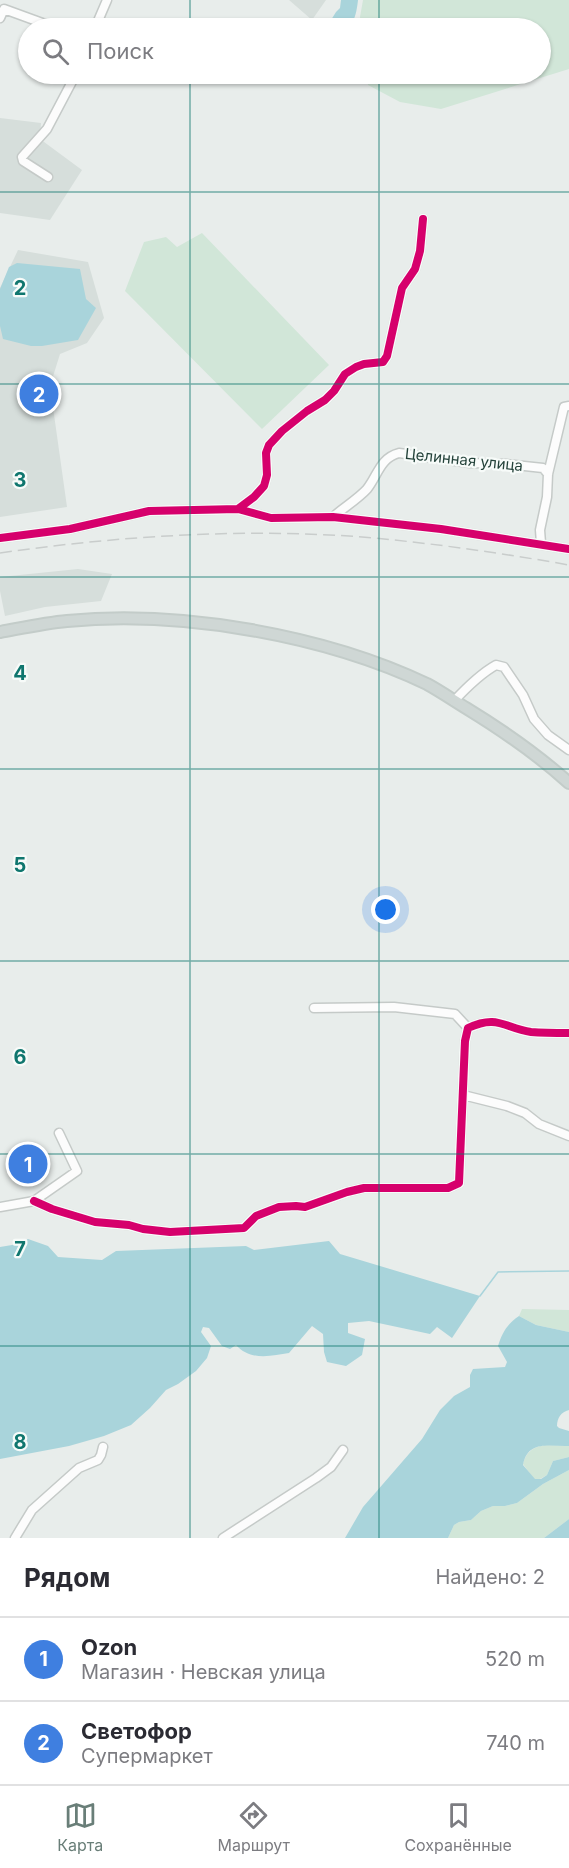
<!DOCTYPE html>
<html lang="ru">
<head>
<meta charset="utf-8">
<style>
  body { margin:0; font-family:Inter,sans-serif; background:#f7f7f7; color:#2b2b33 }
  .you { position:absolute; left:386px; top:910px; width:21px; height:21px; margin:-15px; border:4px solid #fff; border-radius:50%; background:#1a73e8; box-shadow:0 0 0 9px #1a73e833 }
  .badge { display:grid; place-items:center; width:39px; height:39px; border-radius:50%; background:#697e78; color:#fff; font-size:20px; font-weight:700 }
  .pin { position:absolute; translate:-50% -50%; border:3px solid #fff; box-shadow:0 2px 6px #0006 }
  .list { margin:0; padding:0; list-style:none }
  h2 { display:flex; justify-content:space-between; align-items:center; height:78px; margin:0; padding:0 24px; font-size:26px }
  h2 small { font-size:20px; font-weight:400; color:#7c7c81 }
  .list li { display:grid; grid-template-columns:39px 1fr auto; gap:18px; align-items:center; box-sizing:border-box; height:84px; padding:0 24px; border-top:2px solid #e1e1e2 }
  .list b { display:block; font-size:22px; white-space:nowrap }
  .list p { margin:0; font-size:20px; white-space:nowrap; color:#7c7c81 }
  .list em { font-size:20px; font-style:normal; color:#7c7c81 }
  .icon { flex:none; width:33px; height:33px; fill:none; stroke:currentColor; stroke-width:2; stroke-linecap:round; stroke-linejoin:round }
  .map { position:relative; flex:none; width:569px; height:1538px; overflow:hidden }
  .search { position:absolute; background:#fff; box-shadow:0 2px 4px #0004; left:18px; right:18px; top:18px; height:66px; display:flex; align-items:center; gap:15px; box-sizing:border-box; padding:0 21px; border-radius:33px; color:#7c7c81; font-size:22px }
  .sheet { height:246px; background:#fff }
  nav { display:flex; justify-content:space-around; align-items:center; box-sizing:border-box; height:84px; border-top:2px solid #e1e1e2; background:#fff; font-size:16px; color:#7c7c81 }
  nav a { display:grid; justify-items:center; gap:3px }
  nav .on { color:#697e78 }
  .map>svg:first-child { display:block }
  .built { fill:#d6dedb }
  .green { fill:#d1e6d8 }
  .water { fill:#a9d4db }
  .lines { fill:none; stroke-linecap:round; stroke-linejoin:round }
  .stream { stroke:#a9d4db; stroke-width:1.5 }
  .minor-casing { stroke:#c5cac8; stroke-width:11 }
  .major-casing { stroke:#c3ccc9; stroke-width:14 }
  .minor { stroke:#fcfcfc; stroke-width:8 }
  .major { stroke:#cfd7d5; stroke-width:10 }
  .rail { stroke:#c9cdcc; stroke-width:1.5; stroke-dasharray:12 6; stroke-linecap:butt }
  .cycleway-casing { stroke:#f7fbf9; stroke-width:11 }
  .cycleway { stroke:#d6006c; stroke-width:8 }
  .grid { fill:none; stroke:#0f766e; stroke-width:1.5; stroke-opacity:0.55 }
  .labels { text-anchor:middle; stroke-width:4.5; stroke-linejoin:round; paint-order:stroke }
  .street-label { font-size:15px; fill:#24423a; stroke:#f7fbf9 }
  .grid-label { font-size:20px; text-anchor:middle; font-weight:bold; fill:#0f766e; stroke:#f7fbf9; stroke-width:4.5; stroke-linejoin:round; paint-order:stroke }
</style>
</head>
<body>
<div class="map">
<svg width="569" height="1538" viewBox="0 0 569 1538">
  <rect width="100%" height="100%" fill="#e8edeb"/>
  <path class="built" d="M289,0H326L312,20Z
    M0,118L41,123L40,139L82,170L50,220L0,213Z
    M18,250L88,262L104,318L87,343L60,354L50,386L67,507L0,517V288Z
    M78,569L112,574L101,601L45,607L5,616L0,591V577Z"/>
  <path class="green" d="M363,0H569V69L441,109L400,102L368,85L367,74H540V28H361L360,17Z
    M202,233L329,365L262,429L125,291L144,242L166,237L177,247Z
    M522,1309L569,1310V1332L536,1325L519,1316Z
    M547,1445L569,1446V1457L553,1461L547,1475L540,1479H534L523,1464C526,1451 535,1446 547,1445Z
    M569,1470V1519L544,1538H448L454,1525L459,1522L471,1520L481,1511L493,1506H505L517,1503L543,1484Z"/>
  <path class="water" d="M341,0H358C357,10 355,19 350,28H326L336,12L340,8Z
    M17,263L80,269L86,299L96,308L78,340L42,346H31L3,339L0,326V289L9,267Z
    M28,1239L48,1246L58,1257L102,1260L116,1251L246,1246L254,1250L329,1241L340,1254L480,1296L452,1338L437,1327L430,1334L369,1321L348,1323V1333L365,1339L362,1355L346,1366L327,1362L324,1352L323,1334L312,1326L289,1353C271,1356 250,1361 236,1345L230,1349L222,1346L209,1328L203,1327L201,1332L211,1346L207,1358L196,1371L178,1384L166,1390L150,1408L131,1425L104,1436L69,1446L0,1459V1247L18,1244Z
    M519,1316L536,1325L569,1332V1410C561,1412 557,1418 557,1426L559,1428L569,1431V1446C551,1447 528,1439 523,1465L535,1479H541L547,1475L553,1461L569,1457V1470L543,1484L517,1503L505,1506H493L481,1511L471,1520L459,1522L454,1525L448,1538H345L363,1507L422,1439L440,1410L454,1396L470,1387V1375L473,1369L505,1367L507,1362L498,1346C502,1333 507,1324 519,1316Z
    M569,1519V1538H544Z"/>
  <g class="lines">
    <path class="stream" d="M480,1296L498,1272L569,1271"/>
    <g class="minor-casing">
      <path id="minor" d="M0,18L4,9L56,28
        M95,28L107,0
        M48,177L23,161L22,157L47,129L76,74
        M238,509L271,518L333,517L441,529L569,549
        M333,517C343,508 358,499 367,489C378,475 380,458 399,453L470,463L506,464L543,468L548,474
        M0,538L70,529L149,511L238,509L254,497L264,486L267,475L266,453L269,445L282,431L307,411L325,400L334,391L345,374L356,367L364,364L383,362L387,356L402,288L415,269L420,251L423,219
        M541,543L540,530L547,497L548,474L564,407L569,406
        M454,701C467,687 480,674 496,665L504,667L523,695L534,719L548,735L569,750
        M314,1008L394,1007L455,1014L468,1028
        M463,1095L507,1106L525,1113L539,1124L569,1136
        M34,1201L52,1209L95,1222L129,1225L143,1229L170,1232L244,1228L256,1216L279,1207L296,1206L305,1207L347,1192L364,1188H448L459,1183L465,1041L468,1028C498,1014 504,1028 531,1032C544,1033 557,1033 569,1033
        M0,1207L34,1201L77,1171L59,1133
        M15,1538L32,1510L79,1468L98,1460L101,1455L103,1447
        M223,1538L316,1478L331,1467L343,1450"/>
    </g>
    <g class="major-casing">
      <path id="major" d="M0,632C22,628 45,623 67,621C181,610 324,635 427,684C440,691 453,700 466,708C502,730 537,754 569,783"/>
    </g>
    <use href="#minor" class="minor"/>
    <use href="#major" class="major"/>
    <path class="rail" d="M0,553C118,536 243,528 362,537C432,543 501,553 569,565"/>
    <g class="cycleway-casing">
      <path id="cycleway" d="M238,509L271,518L333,517L441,529L569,549
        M0,538L70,529L149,511L238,509L254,497L264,486L267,475L266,453L269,445L282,431L307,411L325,400L334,391L345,374L356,367L364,364L383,362L387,356L402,288L415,269L420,251L423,219
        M34,1201L52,1209L95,1222L129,1225L143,1229L170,1232L244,1228L256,1216L279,1207L296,1206L305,1207L347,1192L364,1188H448L459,1183L465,1041L468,1028C498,1014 504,1028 531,1032C544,1033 557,1033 569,1033"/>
    </g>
    <use href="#cycleway" class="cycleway"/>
  </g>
  <path class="grid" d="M190,0V28M379,0V28M190,74V1538M379,74V1538M0,192H569M0,384H569M0,577H569M0,769H569M0,961H569M0,1154H569M0,1346H569"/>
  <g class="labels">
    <g class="street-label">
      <text transform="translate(464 460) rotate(6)" y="5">Целинная улица</text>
    </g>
  </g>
  <g class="grid-label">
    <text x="20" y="295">2</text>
    <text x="20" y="487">3</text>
    <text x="20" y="680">4</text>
    <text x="20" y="872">5</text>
    <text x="20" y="1064">6</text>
    <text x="20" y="1256">7</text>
    <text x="20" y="1449">8</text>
  </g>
</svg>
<div class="you"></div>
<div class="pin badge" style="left:28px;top:1164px;background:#3f7fe0">1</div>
<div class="pin badge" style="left:39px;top:394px;background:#3f7fe0">2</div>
<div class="search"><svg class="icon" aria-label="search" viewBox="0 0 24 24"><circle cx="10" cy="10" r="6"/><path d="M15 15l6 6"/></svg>Поиск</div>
</div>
<section class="sheet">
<h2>Рядом<small>Найдено: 2</small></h2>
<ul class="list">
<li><span class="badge" style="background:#3f7fe0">1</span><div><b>Ozon</b><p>Магазин · Невская улица</p></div><em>520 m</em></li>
<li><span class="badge" style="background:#3f7fe0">2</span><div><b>Светофор</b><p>Супермаркет</p></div><em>740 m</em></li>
</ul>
</section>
<nav>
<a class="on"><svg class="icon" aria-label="map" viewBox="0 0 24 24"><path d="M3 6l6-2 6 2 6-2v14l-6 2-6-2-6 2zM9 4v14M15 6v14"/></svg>Карта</a>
<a><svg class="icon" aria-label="directions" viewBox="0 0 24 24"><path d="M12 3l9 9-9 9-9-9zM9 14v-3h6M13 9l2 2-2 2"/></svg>Маршрут</a>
<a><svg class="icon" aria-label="saved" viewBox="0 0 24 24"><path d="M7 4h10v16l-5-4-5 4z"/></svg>Сохранённые</a>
</nav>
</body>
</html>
